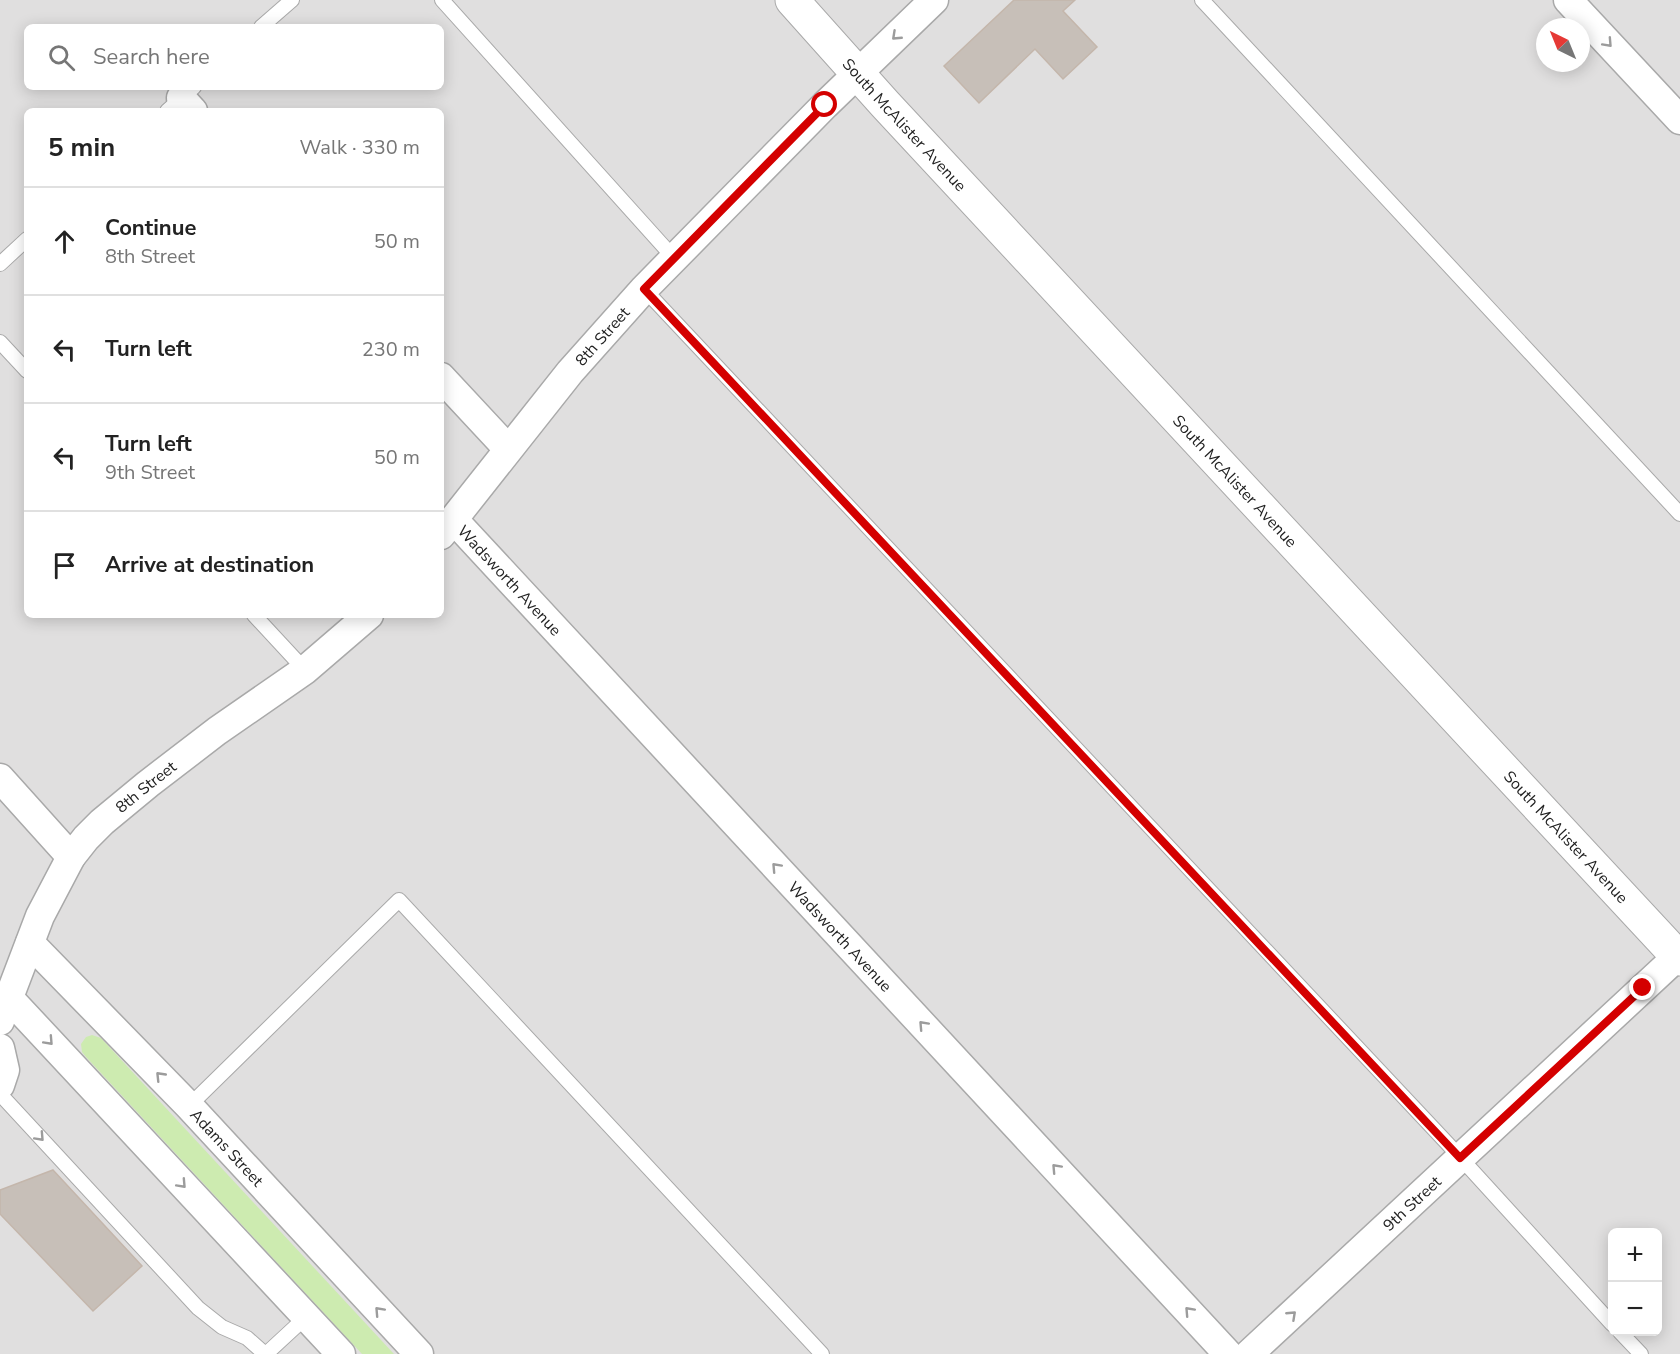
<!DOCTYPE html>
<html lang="en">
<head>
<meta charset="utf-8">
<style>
  body { margin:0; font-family:"Nunito Sans",sans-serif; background:#f6f6f6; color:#222 }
  .controls { position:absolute; right:18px; bottom:18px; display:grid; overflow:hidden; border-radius:9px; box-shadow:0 3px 15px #0003 }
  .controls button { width:54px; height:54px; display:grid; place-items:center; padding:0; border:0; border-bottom:2px solid #e0e0e0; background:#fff; color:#222; font:30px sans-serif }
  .compass { position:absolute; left:1536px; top:18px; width:54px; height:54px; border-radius:50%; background:#fff; box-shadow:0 3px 15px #0003; rotate:317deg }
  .stop { position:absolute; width:18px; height:18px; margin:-14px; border:4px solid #d40000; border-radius:50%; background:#fff }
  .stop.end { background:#d40000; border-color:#fff; box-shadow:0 2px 6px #0008 }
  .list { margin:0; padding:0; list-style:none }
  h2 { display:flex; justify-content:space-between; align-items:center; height:78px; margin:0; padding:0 24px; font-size:26px }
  h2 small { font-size:20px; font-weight:400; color:#767676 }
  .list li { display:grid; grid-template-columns:39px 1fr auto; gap:18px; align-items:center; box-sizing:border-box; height:108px; padding:0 24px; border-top:2px solid #e0e0e0 }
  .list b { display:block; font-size:22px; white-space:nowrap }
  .list p { margin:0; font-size:20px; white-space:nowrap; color:#767676 }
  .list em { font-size:20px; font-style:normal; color:#767676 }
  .icon { flex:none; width:33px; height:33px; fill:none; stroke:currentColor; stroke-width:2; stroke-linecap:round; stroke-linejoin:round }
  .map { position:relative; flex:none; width:1680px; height:1354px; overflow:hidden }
  .search { position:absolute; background:#fff; box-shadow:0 3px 15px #0003; left:24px; top:24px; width:420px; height:66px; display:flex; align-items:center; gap:15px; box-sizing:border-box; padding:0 21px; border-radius:9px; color:#767676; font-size:22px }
  .panel { position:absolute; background:#fff; box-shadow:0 3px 15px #0003; left:24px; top:108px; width:420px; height:510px; border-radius:9px }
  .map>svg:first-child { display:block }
  .residential { fill:#e0dfdf; fill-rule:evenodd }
  .grass { fill:#cdebb0 }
  .building { fill:#c7bfb8; stroke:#c4b6ab; stroke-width:1.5 }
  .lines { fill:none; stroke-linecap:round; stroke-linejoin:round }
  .service-casing { stroke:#a9a9a9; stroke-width:16 }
  .minor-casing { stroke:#a9a9a9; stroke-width:31 }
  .tertiary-casing { stroke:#a9a9a9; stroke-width:35 }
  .service { stroke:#fff; stroke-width:14 }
  .minor { stroke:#fff; stroke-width:28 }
  .tertiary { stroke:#fff; stroke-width:33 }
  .oneway { stroke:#9c9c9c }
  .route { stroke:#d40000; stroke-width:8 }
  .labels { text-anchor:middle; stroke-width:4.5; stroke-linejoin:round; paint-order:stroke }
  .street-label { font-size:16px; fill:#222; stroke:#fff }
</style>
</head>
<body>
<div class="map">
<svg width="1680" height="1354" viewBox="0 0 1680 1354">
  <rect width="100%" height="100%" fill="#f2efe9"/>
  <path class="residential" d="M0,0H1680V1354H0ZM27,27H441V87H27ZM1545,27H1581V63H1545ZM27,111H441V615H27ZM1612,1232H1658V1332H1612Z"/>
  <path class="grass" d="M92,1035L101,1038L394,1354H362L86,1057L82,1052L81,1044L86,1037Z"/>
  <path class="building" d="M1014,0H1075L1063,11L1097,47L1063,79L1035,49L979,103L944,66Z
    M53,1170L142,1266L93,1311L0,1214V1190Z"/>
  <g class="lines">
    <g class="service-casing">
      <path id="service" d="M442,0L674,258
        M1202,0L1680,514
        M261,27L292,0
        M167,111L194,87
        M0,264L27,239
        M644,289L1447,1143L1612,1324
        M0,342L27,371
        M254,615L305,670
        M0,1094L198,1308L222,1327L247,1338L265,1354
        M189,1106L399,900L822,1354
        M1620,1332L1641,1354
        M266,1354L306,1317"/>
    </g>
    <g class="minor-casing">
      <g id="minor">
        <path d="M1568,0L1680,120"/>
        <path d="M181,98L193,111"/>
        <path d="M441,377L508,449"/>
        <path id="s1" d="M454,520L1228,1354"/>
        <path id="s2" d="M441,535L570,372L644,289L825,105L934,0"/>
        <path d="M0,778L71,857"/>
        <path id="s3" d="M30,943L189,1106L419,1354"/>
        <path d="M9,998L341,1354"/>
        <path id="s4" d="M0,1021L40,916L71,857L86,838L102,822L148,784L217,731L305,670L369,615"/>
        <path d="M0,1048L5,1070L0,1085"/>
        <path id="s5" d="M1249,1354L1680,954"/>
      </g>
    </g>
    <g class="tertiary-casing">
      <g id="tertiary">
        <path id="s6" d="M792,0L885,104L1680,959"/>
      </g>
    </g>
    <use href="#service" class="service"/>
    <use href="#minor" class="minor"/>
    <use href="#tertiary" class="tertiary"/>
  </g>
  <defs><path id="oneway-chevron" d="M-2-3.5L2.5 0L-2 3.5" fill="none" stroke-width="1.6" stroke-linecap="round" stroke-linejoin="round" transform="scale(1.5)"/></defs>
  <g class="oneway">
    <use href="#oneway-chevron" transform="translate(896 36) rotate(137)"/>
    <use href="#oneway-chevron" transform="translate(1608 43) rotate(47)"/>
    <use href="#oneway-chevron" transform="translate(776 867) rotate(-133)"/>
    <use href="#oneway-chevron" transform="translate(923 1025) rotate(-133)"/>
    <use href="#oneway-chevron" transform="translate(49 1041) rotate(47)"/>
    <use href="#oneway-chevron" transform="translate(160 1076) rotate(-134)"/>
    <use href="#oneway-chevron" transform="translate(40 1137) rotate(47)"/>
    <use href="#oneway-chevron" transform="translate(1056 1168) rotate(-133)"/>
    <use href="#oneway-chevron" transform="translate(182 1184) rotate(47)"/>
    <use href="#oneway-chevron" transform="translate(379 1311) rotate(-133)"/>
    <use href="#oneway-chevron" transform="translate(1189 1311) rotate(-133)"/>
    <use href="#oneway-chevron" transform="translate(1292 1315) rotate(-43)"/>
  </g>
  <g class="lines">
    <path class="route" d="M825,105L644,289L1460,1158L1643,988"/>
  </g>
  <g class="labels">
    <g class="street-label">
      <text dy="6" stroke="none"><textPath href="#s6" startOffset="168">South McAlister Avenue</textPath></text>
      <text dy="6" stroke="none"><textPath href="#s2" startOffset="256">8th Street</textPath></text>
      <text dy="6" stroke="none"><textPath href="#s6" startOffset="654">South McAlister Avenue</textPath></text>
      <text dy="6" stroke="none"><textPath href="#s1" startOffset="82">Wadsworth Avenue</textPath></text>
      <text dy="6" stroke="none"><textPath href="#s4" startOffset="282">8th Street</textPath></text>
      <text dy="6" stroke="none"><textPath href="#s6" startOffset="1140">South McAlister Avenue</textPath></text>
      <text dy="6" stroke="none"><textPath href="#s1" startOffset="568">Wadsworth Avenue</textPath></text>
      <text dy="6" stroke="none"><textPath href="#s3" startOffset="284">Adams Street</textPath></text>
      <text dy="6" stroke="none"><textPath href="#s5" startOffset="222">9th Street</textPath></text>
    </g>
  </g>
</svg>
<div class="controls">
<button>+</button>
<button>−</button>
</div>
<svg class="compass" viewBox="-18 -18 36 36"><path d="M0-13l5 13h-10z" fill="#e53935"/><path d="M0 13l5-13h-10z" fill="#767676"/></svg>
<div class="stop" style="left:825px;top:105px"></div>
<div class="stop end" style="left:1643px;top:988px"></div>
<div class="search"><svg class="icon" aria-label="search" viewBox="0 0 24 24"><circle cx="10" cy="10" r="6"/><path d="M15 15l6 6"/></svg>Search here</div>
<section class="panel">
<h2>5 min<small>Walk · 330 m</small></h2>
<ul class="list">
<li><svg class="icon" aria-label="ahead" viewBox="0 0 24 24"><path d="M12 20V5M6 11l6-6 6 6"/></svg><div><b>Continue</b><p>8th Street</p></div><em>50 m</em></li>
<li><svg class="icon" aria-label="left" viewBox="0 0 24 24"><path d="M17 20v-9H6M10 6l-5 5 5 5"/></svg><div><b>Turn left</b></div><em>230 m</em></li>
<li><svg class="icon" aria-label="left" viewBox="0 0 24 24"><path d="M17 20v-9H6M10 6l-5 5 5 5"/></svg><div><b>Turn left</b><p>9th Street</p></div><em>50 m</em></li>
<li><svg class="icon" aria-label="arrive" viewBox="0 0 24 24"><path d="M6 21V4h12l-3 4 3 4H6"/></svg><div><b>Arrive at destination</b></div></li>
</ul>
</section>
</div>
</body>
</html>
